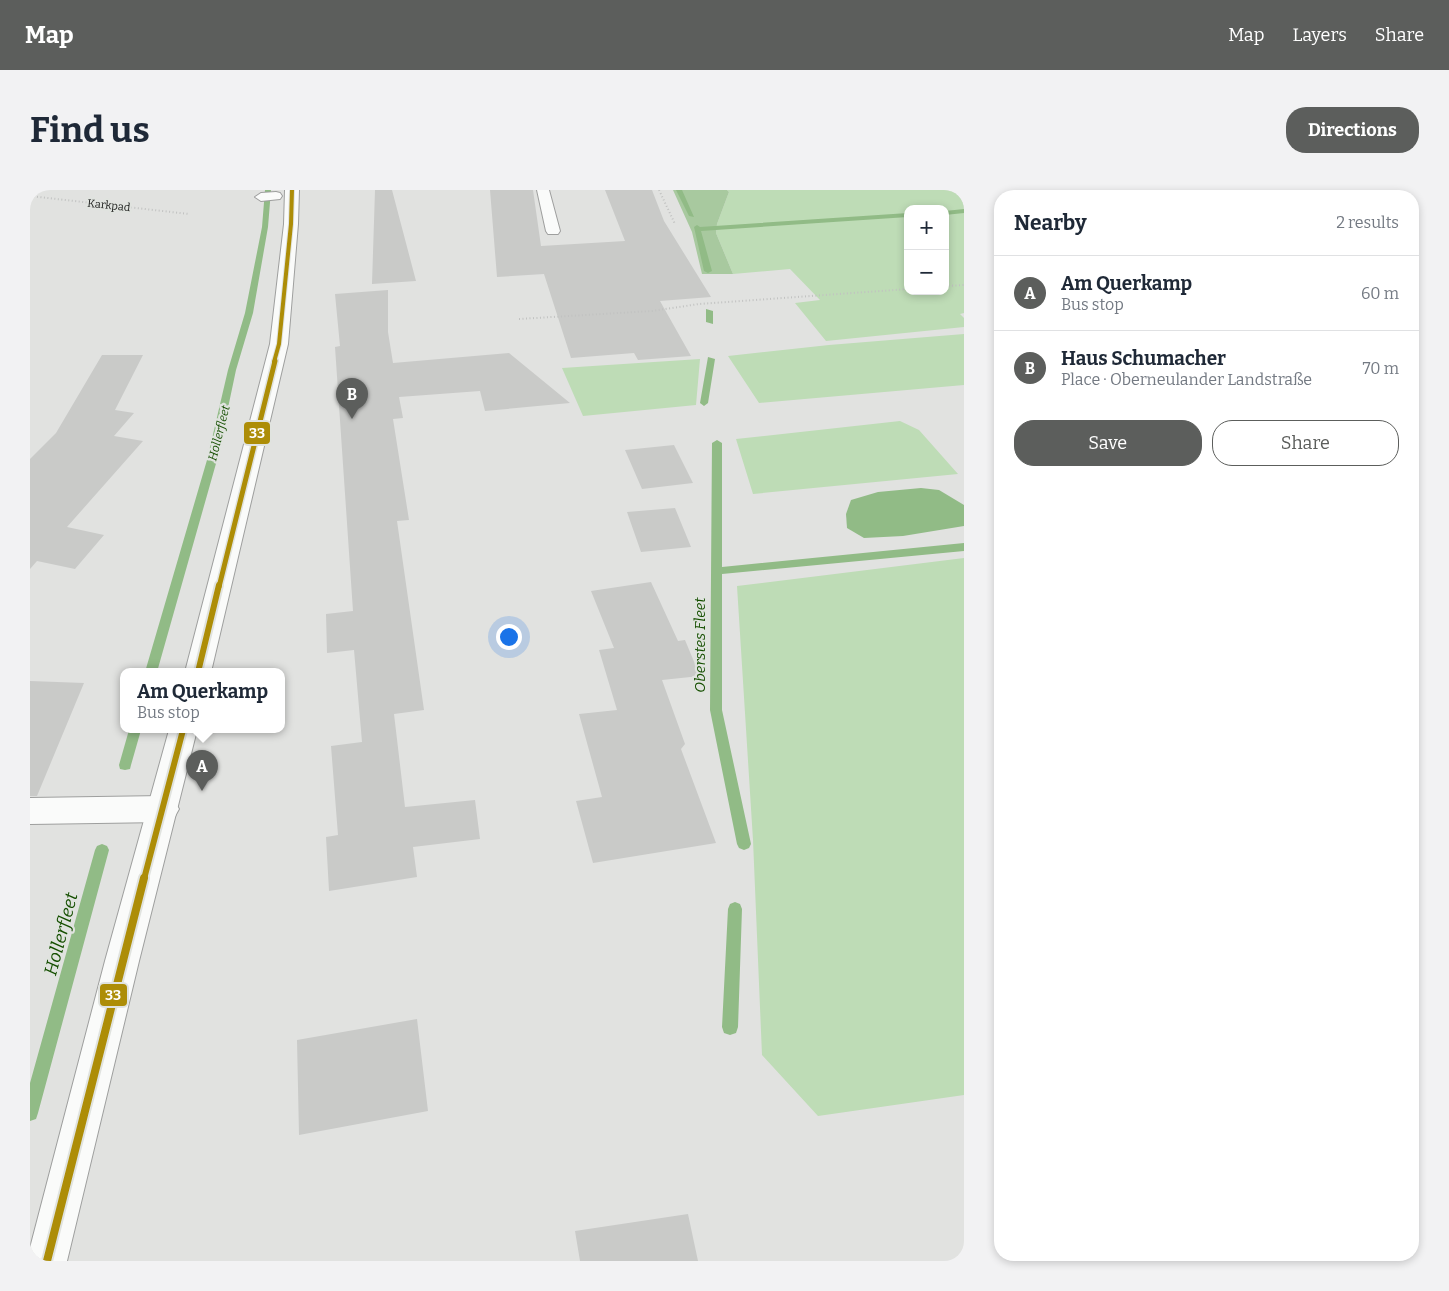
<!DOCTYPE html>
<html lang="en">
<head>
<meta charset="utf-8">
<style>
  body { margin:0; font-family:Bitter,serif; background:#f2f2f3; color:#1f2937 }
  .controls { position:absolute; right:15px; top:15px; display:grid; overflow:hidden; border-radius:10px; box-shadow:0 2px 8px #0003 }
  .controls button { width:45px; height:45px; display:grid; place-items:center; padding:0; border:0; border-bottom:1px solid #e0e1e3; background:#fff; color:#1f2937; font:25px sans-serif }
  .you { position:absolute; left:478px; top:446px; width:18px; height:18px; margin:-12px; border:4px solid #fff; border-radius:50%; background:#1a73e8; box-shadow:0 0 0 8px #1a73e833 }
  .badge { display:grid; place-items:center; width:32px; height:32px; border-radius:50%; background:#5c5e5c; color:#fff; font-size:16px; font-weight:700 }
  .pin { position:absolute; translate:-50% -41px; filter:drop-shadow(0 1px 2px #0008) }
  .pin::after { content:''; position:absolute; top:26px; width:18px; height:15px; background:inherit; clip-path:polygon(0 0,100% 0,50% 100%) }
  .popup { position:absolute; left:90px; top:478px; width:165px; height:65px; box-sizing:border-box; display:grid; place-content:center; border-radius:10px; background:#fff; filter:drop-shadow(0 1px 4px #0005); font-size:16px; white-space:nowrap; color:#747a83 }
  .popup b { font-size:19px; color:#1f2937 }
  .popup::after { content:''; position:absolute; left:50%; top:100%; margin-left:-10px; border:10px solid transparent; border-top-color:#fff }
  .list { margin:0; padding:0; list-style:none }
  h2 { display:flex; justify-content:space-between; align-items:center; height:65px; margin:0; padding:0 20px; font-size:21px }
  h2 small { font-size:16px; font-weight:400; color:#747a83 }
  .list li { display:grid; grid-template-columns:32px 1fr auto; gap:15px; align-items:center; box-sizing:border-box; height:75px; padding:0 20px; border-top:1px solid #e0e1e3 }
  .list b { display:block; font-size:19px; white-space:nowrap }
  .list p { margin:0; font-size:16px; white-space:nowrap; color:#747a83 }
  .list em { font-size:16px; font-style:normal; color:#747a83 }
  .actions { display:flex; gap:10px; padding:15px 20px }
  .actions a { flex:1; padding:11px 0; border:1px solid #5c5e5c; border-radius:20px; text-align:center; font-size:18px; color:#5c5e5c }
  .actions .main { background:#5c5e5c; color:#fff }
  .map { position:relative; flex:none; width:934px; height:1071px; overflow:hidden; border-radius:20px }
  header { display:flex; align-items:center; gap:30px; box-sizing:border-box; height:70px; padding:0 25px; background:#5c5e5c; color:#fff }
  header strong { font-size:24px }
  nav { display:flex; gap:28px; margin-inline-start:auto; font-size:18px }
  .intro { display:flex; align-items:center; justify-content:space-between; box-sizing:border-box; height:120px; padding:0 30px }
  h1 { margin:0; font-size:35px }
  .button { padding:12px 22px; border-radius:20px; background:#5c5e5c; color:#fff; font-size:18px; font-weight:700 }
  main { display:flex; gap:30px; padding:0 30px }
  aside { flex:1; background:#fff; border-radius:20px; box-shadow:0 2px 8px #0003 }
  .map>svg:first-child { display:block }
  .green { fill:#bedcb6; fill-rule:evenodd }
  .forest { fill:#a8c99f }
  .water { fill:#91bb86 }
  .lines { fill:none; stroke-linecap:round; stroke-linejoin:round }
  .stream { fill:#91bb86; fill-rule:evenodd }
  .building { fill:#c9cac8 }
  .lane-casing { stroke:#9e9f9e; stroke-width:2 }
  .street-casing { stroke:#9e9f9e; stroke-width:2 }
  .secondary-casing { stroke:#9e9f9e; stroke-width:2 }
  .path { stroke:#c1c2c1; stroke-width:2; stroke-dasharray:1 2.5; stroke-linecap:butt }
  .lane { fill:#fafbfa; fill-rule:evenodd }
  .street { fill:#fafbfa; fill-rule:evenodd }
  .secondary { fill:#fafbfa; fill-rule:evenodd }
  .bus-1-far3-casing { stroke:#e0e3df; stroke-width:6 }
  .bus-1-far2-casing { stroke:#e0e3df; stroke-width:8 }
  .bus-1-far1-casing { stroke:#e0e3df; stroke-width:10 }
  .bus-1-casing { stroke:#e0e3df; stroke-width:12 }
  .bus-1-far3 { stroke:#ad8d07; stroke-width:4 }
  .bus-1-far2 { stroke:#ad8d07; stroke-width:5 }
  .bus-1-far1 { stroke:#ad8d07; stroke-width:6 }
  .bus-1 { stroke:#ad8d07; stroke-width:8 }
  .labels { text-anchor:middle; stroke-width:4.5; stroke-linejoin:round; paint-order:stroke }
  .far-street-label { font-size:11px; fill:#151715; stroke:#e0e3df }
  .far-water-label { font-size:12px; font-style:italic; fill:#154f00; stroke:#e0e3df }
  .water-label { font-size:15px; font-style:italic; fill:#154f00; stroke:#e0e3df }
  .near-water-label { font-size:18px; font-style:italic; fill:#154f00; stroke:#e0e3df }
  .line-badge { stroke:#e0e3df; stroke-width:2 }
  .badge-label { font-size:14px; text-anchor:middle; font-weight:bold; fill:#fff }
</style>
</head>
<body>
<header>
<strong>Map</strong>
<nav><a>Map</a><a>Layers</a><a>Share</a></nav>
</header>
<div class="intro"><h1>Find us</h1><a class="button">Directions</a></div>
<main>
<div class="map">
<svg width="934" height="1071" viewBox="0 0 934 1071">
  <rect width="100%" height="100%" fill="#e1e2e0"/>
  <path class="green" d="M697,0H934V123L930,124L934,128V137L796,151L765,113L790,110L760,79L703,84L686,43L687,34L699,2ZM878,19H915V101H878Z
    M934,144V195L729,213L698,166L799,155Z
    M670,169L666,215L553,226L532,178Z
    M870,231L889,240L928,284L723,304L706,249Z
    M934,368V905L788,926L732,865L723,650L707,396Z"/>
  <path class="forest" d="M643,0H697L699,2L687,34L686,43L703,84H672L662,42Z"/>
  <path class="water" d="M891,298L909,300L934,315V336L873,346L834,348L817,338L816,324L821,310L848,302Z"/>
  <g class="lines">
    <path class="stream" d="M235,0H241L238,37L223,123L206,180L187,270L127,482H115L177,270L198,180L215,123L232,37Z
      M646,0H652L664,27L659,26Z
      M934,19V23L915,25V21Z
      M878,23V27L671,41L682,81L678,83L674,81L664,37L667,35L670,37Z
      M676,119L683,121V134L676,132Z
      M678,167L685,169L678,213L674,216L670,213Z
      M687,250L692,253V377L934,353V361L692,384V520L721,654L719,658L714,660L709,658L707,654L680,520L682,253Z
      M99,540H111L101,575L100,579L95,580L90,579L89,575Z
      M72,654L77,656L79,660L8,923L6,929L0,931V893L65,660L67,656Z
      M705,712L710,714L712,719L708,837L706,843L700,845L694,843L692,837L698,719L700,714Z"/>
  </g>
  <path class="building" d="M345,0H362L386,91L342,94Z
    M460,0H503L511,56L595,51L575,0H622L634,31L681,107L630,111L661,166L608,170L604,163L541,168L514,84L467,87Z
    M358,100V142L363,173L479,163L540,213L455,221L450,201L369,207L373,228L363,229L379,330L367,331L394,520L364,524L375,617L445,610L450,649L383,657L387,687L299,701L296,647L308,645L301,556L332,552L324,460L297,463L296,424L323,421L305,157L310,156L305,104Z
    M72,165H113L85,220L104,223L84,246L113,251L37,337L74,345L45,379L7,371L0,379V269L26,243Z
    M644,255L663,293L612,299L595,260Z
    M645,318L661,357L611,362L597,322Z
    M621,392L648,451L655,450L670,486L632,490L655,554L651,559L686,653L563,673L546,611L572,607L549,524L587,520L569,460L584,458L561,401Z
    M0,491L54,493L7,606H0Z
    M387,829L398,921L269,945L267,850Z
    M658,1024L668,1071H550L545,1041Z"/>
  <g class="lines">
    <g class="lane-casing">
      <path id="lane" d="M507,0H519L530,41L528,44H518L516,41Z
        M246,2L250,3L252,6L250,9L231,11L225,7L231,3Z"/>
    </g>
    <g class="street-casing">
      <path id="street" d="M134,606L144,610L149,619L144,628L134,632L0,634V608Z"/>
    </g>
    <g class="secondary-casing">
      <path id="secondary" d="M255,0H269L268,34L258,154L181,482H155L240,154L254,34Z
        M139,540H167L109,771L37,1071H0V1058L75,771Z"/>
    </g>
    <path class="path" d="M629,0L645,34
      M0,6L159,24
      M915,96L934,95
      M489,129L622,121L669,114L878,99"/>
    <use href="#lane" class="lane"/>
    <use href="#street" class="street"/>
    <use href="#secondary" class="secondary"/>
    <g class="bus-1-far3-casing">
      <path id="bus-1-far3" d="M244,172L249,154L261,34L262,0"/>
    </g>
    <g class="bus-1-far2-casing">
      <path id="bus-1-far2" d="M189,397L245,171"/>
    </g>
    <g class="bus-1-far1-casing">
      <path id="bus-1-far1" d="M168,482L189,395
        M114,689L153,540"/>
    </g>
    <g class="bus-1-casing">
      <path id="bus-1" d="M17,1071L114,688"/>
    </g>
    <use href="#bus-1-far3" class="bus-1-far3"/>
    <use href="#bus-1-far2" class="bus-1-far2"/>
    <use href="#bus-1-far1" class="bus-1-far1"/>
    <use href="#bus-1" class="bus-1"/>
  </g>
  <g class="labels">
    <g class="far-street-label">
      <text transform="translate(79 15) rotate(6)" y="4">Karkpad</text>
    </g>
    <g class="far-water-label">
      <text transform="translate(189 243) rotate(-76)" y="4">Hollerfleet</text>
    </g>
    <g class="water-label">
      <text transform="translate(670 455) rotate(-90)" y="5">Oberstes Fleet</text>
    </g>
    <g class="near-water-label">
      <text transform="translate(31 744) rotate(-75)" y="6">Hollerfleet</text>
    </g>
  </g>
  <g class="line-badge">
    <rect x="213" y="231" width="28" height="24" rx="5" fill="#ad8d07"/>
    <rect x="69" y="793" width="29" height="24" rx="5" fill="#ad8d07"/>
  </g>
  <g class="badge-label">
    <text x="227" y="248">33</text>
    <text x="83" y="810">33</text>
  </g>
</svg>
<div class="controls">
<button>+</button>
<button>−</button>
</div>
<div class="you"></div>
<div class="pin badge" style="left:172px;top:601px">A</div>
<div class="popup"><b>Am Querkamp</b>Bus stop</div>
<div class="pin badge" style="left:322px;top:229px">B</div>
</div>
<aside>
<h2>Nearby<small>2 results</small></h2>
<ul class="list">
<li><span class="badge">A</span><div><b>Am Querkamp</b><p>Bus stop</p></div><em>60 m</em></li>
<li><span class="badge">B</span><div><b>Haus Schumacher</b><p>Place · Oberneulander Landstraße</p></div><em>70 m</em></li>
</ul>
<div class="actions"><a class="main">Save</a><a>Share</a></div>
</aside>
</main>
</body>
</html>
